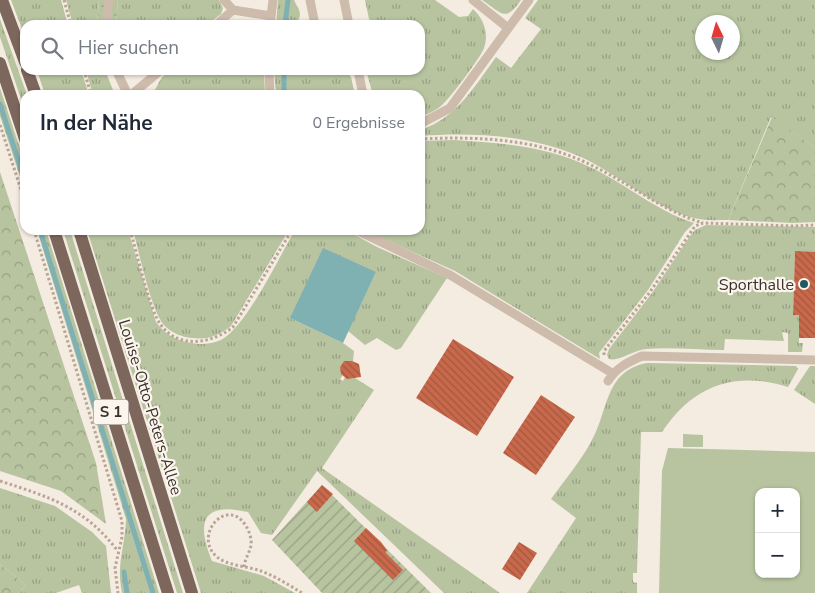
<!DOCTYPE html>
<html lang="de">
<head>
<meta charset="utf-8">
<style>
  body { margin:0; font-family:"Nunito Sans",sans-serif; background:#f6f6f7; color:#1f2937 }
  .controls { position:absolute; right:15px; bottom:15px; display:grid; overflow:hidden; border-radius:10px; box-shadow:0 1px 4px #0004 }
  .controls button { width:45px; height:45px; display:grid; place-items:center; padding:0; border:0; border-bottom:1px solid #e0e1e3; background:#fff; color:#1f2937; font:25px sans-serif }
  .compass { position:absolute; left:695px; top:15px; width:45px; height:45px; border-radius:50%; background:#fff; box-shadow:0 1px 4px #0004; rotate:355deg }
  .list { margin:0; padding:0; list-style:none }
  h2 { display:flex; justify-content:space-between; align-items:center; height:65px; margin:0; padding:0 20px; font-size:21px }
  h2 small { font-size:16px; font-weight:400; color:#747a83 }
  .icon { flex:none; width:28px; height:28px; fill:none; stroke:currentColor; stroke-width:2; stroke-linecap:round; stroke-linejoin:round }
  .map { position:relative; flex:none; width:815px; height:593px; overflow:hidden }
  .search { position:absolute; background:#fff; box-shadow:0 1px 4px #0004; left:20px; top:20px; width:405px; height:55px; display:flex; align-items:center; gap:12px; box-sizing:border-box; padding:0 18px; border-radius:15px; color:#747a83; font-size:19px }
  .panel { position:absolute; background:#fff; box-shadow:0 1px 4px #0004; left:20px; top:90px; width:405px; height:145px; border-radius:15px }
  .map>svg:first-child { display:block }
  .grass { fill:url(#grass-tufts); fill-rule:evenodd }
  .forest { fill:url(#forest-crowns) }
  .wetland { fill:url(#wetland-marsh) }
  .garden { fill:url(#garden-furrows) }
  .pitch { fill:#b8c4a0; fill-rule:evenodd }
  .water { fill:#7fb0b2 }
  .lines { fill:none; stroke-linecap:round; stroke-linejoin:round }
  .stream { stroke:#7fb0b2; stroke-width:5 }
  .building { fill:url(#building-back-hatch) }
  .path { stroke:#b9a596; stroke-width:3; stroke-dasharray:2.5 2.5; stroke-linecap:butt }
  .lane { stroke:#cdbbac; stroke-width:9 }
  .primary { stroke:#7d675c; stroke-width:12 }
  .poi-dot { fill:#1f5a5e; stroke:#fbf5ee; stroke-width:2 }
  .labels { text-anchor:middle; stroke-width:4.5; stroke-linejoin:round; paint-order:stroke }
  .shield { fill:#fbf5ee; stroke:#756b66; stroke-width:1 }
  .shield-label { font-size:15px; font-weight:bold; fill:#3b302b }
  .poi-label { font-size:16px; fill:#3b302b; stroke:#fbf5ee; text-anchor:end }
  .street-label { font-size:16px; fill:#3b302b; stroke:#fbf5ee }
</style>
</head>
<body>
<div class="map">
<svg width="815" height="593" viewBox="0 0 815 593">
  <defs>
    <pattern id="grass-tufts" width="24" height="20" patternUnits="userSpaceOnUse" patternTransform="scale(1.25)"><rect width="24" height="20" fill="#b8c4a0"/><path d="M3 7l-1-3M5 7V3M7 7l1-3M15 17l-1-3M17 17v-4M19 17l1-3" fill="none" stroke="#97a083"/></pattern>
    <pattern id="forest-crowns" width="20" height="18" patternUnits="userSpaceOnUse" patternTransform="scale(1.25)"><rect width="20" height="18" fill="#b8c4a0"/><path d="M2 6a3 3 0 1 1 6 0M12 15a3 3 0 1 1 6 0" fill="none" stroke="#97a083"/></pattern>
    <pattern id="wetland-marsh" width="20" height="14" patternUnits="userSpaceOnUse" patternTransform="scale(1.25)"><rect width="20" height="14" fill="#b8c4a0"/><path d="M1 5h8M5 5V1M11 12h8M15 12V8" fill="none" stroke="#97a083"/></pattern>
    <pattern id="garden-furrows" width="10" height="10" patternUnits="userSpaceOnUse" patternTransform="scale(1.25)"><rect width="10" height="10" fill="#b8c4a0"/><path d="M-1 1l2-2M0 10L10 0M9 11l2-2" fill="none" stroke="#97a083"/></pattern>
    <pattern id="building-back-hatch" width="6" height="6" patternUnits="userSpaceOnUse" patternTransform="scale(1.25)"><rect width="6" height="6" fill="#c8694b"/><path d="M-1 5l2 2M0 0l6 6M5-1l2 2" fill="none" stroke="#a4573f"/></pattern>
  </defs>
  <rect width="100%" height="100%" fill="#f4ebe1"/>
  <path class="grass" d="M11,0H61L68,25H25V37Z
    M66,0H99L97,25H73Z
    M118,0H219L223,8L221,14L207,25H116Z
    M278,0H294C297,7 303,12 298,21L303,24L305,21L306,25H276Z
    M365,0H435L459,17L468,16L473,9C484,19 489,34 484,48C481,57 451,97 443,104C437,110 428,114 420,117V95H373L366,70H420V25H376L369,19Z
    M482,0H521C505,23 502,13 482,0Z
    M538,0H815V148L771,117L728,220C716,220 705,221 694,218C657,210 617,173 581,157C532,135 473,132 420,136V130C457,118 474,87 496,57L511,68L541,29L525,18ZM702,22H732V52H702Z
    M0,19L27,95H25V111L0,37Z
    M37,70H81L89,95H45Z
    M86,70H105L115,95H93Z
    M170,70H264L265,95H152L162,77Z
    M274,70H345L351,77L355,95H276Z
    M0,88L25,164V192L0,116Z
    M454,140C503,143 548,146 592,168C627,185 657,211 694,223L685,232L648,290L599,353L600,359L455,271L364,230H420V141Z
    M706,225L815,227V252H795L793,315H799V343H803L802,352H788V333L782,332L784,341L725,339L724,350C698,350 671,347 646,349C634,350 618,362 609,359L607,355L609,349L652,293L690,236L695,230Z
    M37,230H46L159,593H122C116,563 125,548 126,519Z
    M63,230H70L183,593H177Z
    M87,230H128L156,322C165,334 175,340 191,343C200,345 212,344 221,340C247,326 279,257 295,230H346L377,247L447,278L401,348L396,350L377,338L365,345L348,331L376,272L290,318L343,343L354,351L353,361H344L340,367L343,375L340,379L343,381L345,377L355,378L374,390L322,468L500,593H444L317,471L272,535L261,533L248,512C240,511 229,508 220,510C194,514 206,546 212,561L264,576L295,593H201Z
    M133,230H289L231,326C218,336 208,340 192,338C182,337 171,333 164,325C151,310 139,252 133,230Z
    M647,363L796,366L798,369L788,387C735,370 692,386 662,432H641L637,573H633V582L637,583V593H527L576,518L551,499C564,481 580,462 591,442C609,411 604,371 647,363Z
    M810,366H815V404L794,390Z
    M0,488L55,506L92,532L106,546L111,593H82L79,585L56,593H19L26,585L0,564Z"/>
  <path class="forest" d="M772,117L815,148V222L793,223L728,220Z
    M0,172L96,463L106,524L61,491L0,471Z
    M0,564L26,585L19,593H0Z"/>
  <path class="wetland" d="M99,0H118L116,25H97Z"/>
  <path class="garden" d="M322,485L431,593H322L272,540Z"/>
  <path class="pitch" d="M683,434L703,435V447H683Z
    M668,448L815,452V593H659L662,471ZM759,492H796V574H759Z"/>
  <path class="water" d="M323,248L376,272L343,343L290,318Z"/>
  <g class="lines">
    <path class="stream" d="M285,25L288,0
      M284,95V70
      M0,104L25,181
      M40,230L153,593
      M124,572L127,593"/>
  </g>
  <path class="building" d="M795,251L815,252V338H799V315H793Z
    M453,339L514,377L477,436L416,398Z
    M344,361H352L359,364L361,377L347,379L341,374L340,367Z
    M541,395L575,417L536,475L503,453Z
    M322,485L333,494L317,512L307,502Z
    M366,528L381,542L387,550L385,552L403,570L393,580L354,541Z
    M519,542L537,553L520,580L502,569Z"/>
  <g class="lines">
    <path class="path" d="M64,0L71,25
      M84,70L91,95
      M0,125L25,202
      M420,139C479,136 542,139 595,167C632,185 663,211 703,223
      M34,230L122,521V537L115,568L118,593
      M130,230C137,252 149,310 161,325C179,350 213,343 233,327L292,230
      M604,355V351L650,292L695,226L703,223L794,226L815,225
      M0,481C49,497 84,507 117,550
      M244,567C245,558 250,552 251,545C252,539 249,531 246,526C227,495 192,536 217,557C228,566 247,566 261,571C275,576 289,585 302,593"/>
    <path class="lane" d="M224,0L233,10L271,16
      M310,0L315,25
      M344,0L349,25
      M473,0L508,28
      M106,25L109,0
      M216,25L233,10
      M270,25L273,0
      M116,70L128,95
      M269,70L270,95
      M358,70L363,95
      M131,95L161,70
      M420,124L450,108L529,0
      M356,230L450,275L612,373
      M608,381C616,368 628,362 642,356L815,360"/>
    <path class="primary" d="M2,0L25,62
      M0,63L25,139
      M27,70L36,95
      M54,230L168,593
      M79,230L192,593"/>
  </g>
  <circle class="poi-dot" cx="804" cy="284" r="5"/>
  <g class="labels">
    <rect class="shield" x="93.5" y="399.5" width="35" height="25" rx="4"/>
    <g class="shield-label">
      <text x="111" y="417">S 1</text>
    </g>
    <g class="poi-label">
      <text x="794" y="290">Sporthalle</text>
    </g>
    <g class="street-label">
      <text transform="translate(151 407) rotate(73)" y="6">Louise-Otto-Peters-Allee</text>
    </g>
  </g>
</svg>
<div class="controls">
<button>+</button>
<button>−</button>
</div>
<svg class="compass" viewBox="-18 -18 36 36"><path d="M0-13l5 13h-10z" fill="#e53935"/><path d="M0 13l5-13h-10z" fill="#747a83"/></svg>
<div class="search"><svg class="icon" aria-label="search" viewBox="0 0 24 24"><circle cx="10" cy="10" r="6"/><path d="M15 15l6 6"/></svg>Hier suchen</div>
<section class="panel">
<h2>In der Nähe<small>0 Ergebnisse</small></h2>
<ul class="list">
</ul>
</section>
</div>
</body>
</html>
